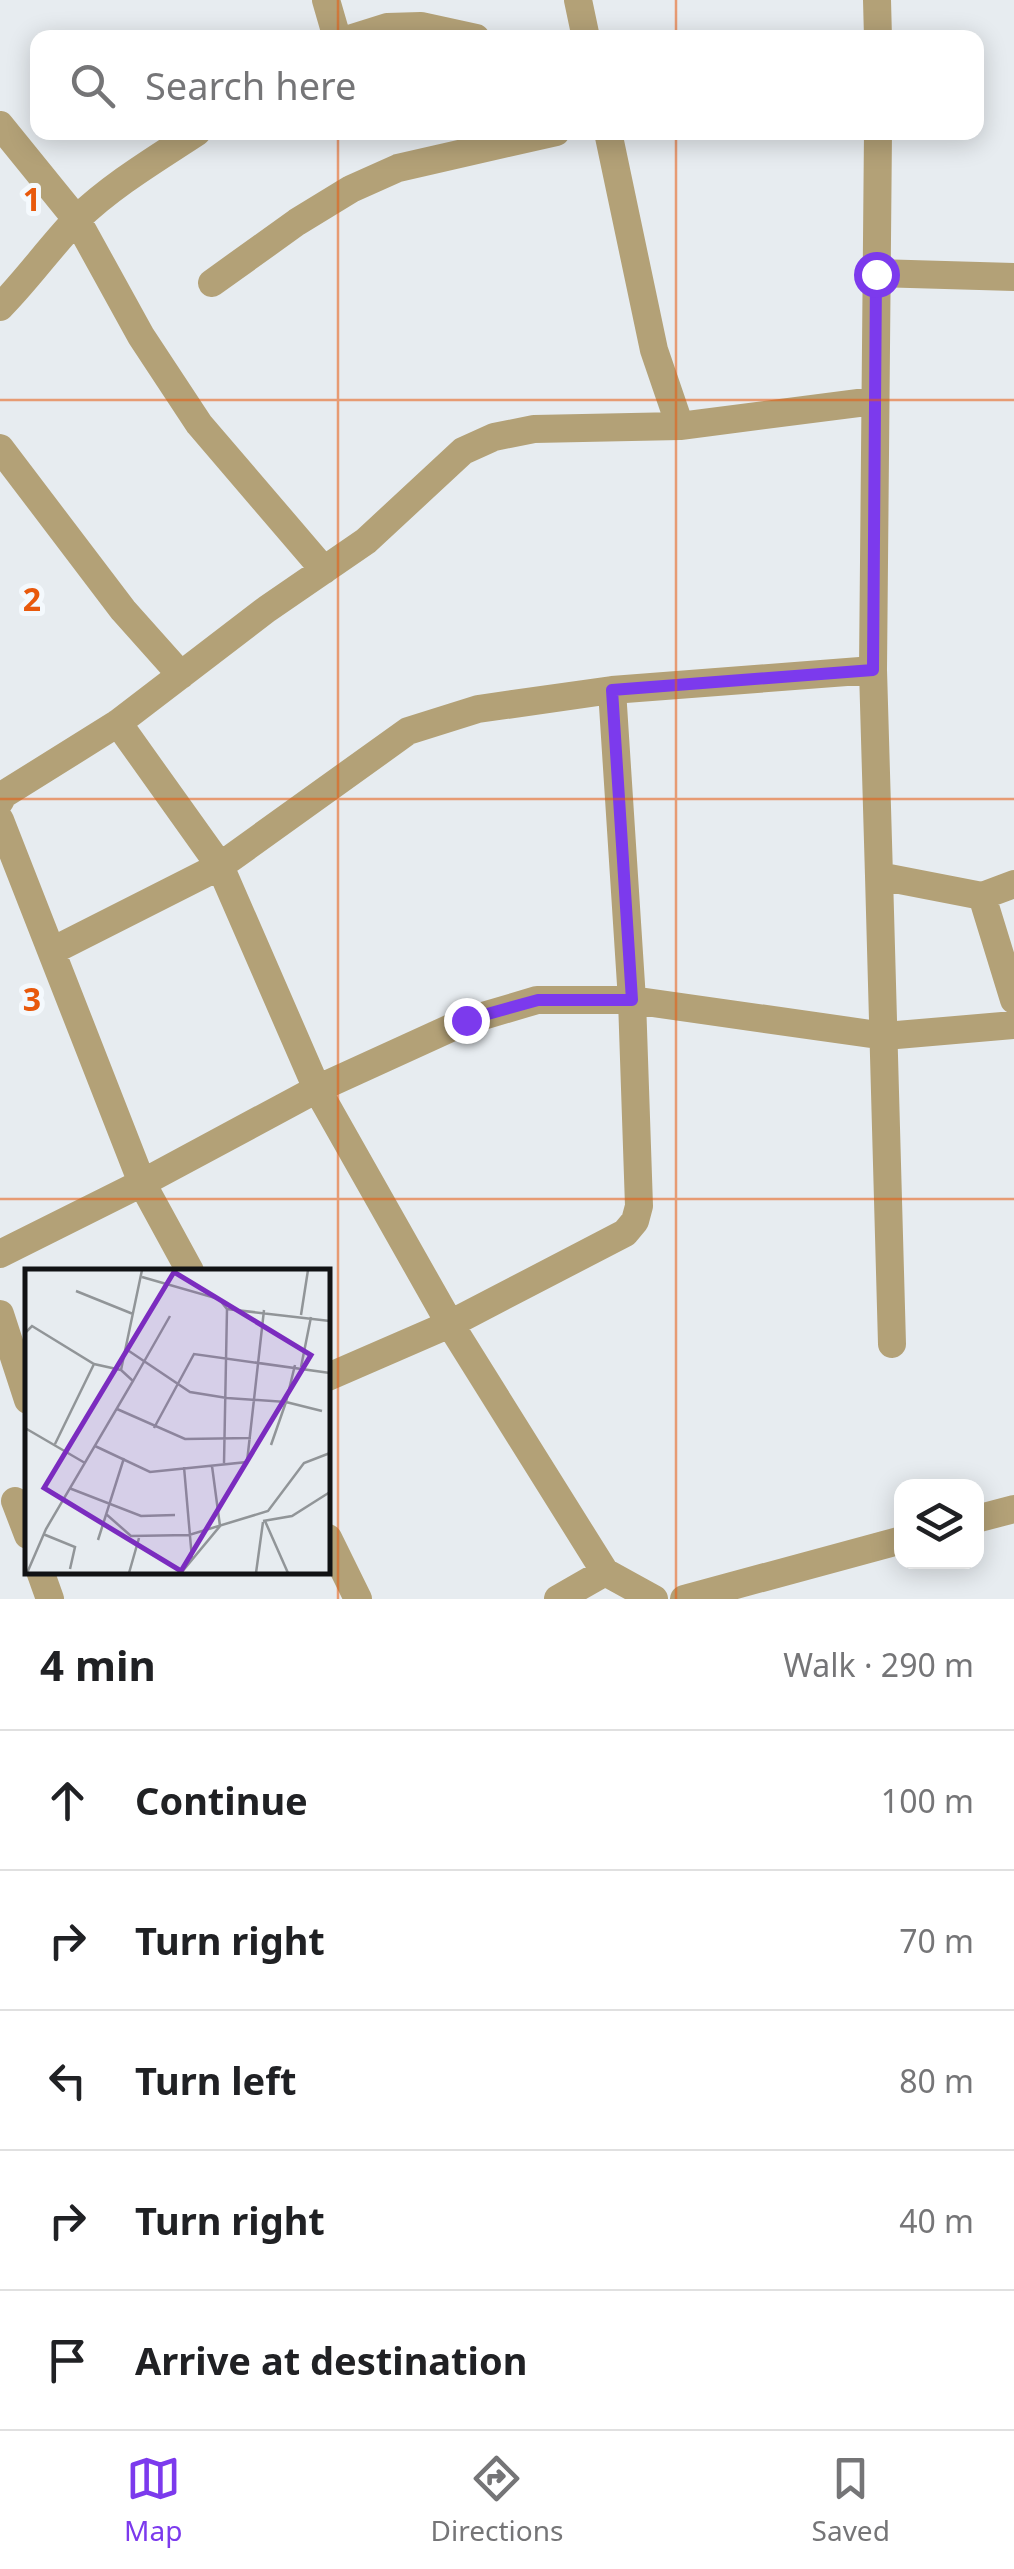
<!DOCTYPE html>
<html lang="en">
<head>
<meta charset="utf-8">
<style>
  body { margin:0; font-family:"Noto Sans",sans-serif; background:#f2f2f2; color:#202124 }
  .controls { position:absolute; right:30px; bottom:30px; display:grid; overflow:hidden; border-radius:20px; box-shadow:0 5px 25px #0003 }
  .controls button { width:90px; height:90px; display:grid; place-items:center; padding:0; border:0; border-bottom:2px solid #e0e0e0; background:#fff; color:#202124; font:50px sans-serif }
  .stop { position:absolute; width:30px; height:30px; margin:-22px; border:8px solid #7c3aed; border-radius:50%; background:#fff }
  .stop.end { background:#7c3aed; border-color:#fff; box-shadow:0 2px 10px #0008 }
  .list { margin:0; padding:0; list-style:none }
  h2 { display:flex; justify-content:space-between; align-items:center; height:130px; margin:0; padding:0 40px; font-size:42px }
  h2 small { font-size:32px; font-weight:400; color:#757577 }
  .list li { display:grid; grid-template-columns:65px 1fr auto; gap:30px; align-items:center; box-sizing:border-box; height:140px; padding:0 40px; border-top:2px solid #e0e0e0 }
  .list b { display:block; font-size:38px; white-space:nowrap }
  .list em { font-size:32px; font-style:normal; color:#757577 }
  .icon { flex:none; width:55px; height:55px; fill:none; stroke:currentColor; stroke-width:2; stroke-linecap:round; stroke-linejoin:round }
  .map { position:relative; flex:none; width:1014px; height:1599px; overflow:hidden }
  .search { position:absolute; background:#fff; box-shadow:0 5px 25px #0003; left:30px; right:30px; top:30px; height:110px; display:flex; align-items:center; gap:25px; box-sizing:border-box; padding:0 35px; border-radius:20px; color:#757577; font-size:38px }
  .sheet { height:830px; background:#fff }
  nav { display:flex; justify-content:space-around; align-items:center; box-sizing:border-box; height:140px; border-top:2px solid #e0e0e0; background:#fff; font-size:28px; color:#757577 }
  nav a { display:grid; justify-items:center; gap:5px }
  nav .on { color:#7c3aed }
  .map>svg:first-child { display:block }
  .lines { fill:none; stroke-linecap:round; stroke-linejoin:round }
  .minor { stroke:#b3a177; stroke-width:28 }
  .route { stroke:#7c3aed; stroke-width:12 }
  .grid { fill:none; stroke:#e8590c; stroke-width:2.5; stroke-opacity:0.55 }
  .inset-road { fill:none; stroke:#919598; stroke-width:2.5 }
  .view { fill:#7b2cbf; fill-opacity:0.15; stroke:#7b2cbf; stroke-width:5 }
  .inset-edge { fill:none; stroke:#111214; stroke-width:5 }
  .grid-label { font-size:32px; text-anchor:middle; font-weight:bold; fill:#e8590c; stroke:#f4f9fd; stroke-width:10; stroke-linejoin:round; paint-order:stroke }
</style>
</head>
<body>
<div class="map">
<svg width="1014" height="1599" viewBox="0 0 1014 1599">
  <rect width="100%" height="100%" fill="#e7ecf0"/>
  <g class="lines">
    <path class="minor" d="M326,0L337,38
      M578,0L586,38
      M877,0L878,38
      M352,38L387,27L421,26L476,38
      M0,125L77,220L141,336L199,424L324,570
      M608,132L654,350L680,426
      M878,132L873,670L879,876L982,896L1014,1000
      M876,273L1014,277
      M212,283L297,222L351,189L398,168L556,132
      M0,307C27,280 50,247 77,219C112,185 156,159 197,132
      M0,448L123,610L181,675
      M118,723L220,866L317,1089L450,1324L605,1572
      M0,801L3,795L118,723L267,609L366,541L463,451L494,437L534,429L680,426L874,401
      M0,820L142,1183L190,1271
      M879,876L892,1344
      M982,896L1014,884
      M52,951L220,866L408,731L478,709L612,690L873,670
      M0,1254L142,1183L317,1089L466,1021L537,1000H632L885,1036L1014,1025
      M0,1314L28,1400
      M328,1377L450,1324L625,1233L635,1221L639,1206L632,1000L612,690
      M15,1501L28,1535
      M976,1519L1014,1509
      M328,1538L358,1599
      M40,1571L50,1599
      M558,1599L605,1572L654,1599
      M684,1599L902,1540"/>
  </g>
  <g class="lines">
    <path class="route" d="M466,1020L538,1000H632L612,690L873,670L876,274"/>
  </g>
  <path class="grid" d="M338,0V38M676,0V38M338,132V1599M676,132V1599M0,400H1014M0,799H1014M0,1199H1014"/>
  <g transform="translate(25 1269)">
    <rect width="305" height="305" fill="#e7ecf0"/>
    <path class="inset-road" d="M117,8L194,30L202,40L305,52M51,22L108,45M276,46L283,1M0,64L7,57L69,95L96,101M101,80L165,123L202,129L261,133L270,96M276,98L286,48M108,112L145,47M92,140L160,170L226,169M0,159L60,194M129,159L169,85L305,104M30,175L69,95M246,176L261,133L297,142M70,177L125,203L222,193L239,41M199,194L202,40M159,198L167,290M44,219L116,247L150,246M81,245L106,267L164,266L243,242L279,194L305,184M238,252L267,247L305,223M240,252L263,304M18,265L50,278L45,300M73,271L99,189M2,304L21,260L108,112L96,101L117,1M104,304L114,269M156,304L195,257L187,197M231,304L238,253"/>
    <path class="view" d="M149,3L286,86L156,302L19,219Z"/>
    <rect width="305" height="305" class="inset-edge"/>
  </g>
  <g class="grid-label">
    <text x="32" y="211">1</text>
    <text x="32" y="611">2</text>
    <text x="32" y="1011">3</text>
  </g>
</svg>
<div class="controls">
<button><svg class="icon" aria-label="layers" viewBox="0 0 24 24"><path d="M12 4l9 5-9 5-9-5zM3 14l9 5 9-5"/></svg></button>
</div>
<div class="stop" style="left:876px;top:274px"></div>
<div class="stop end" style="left:466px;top:1020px"></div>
<div class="search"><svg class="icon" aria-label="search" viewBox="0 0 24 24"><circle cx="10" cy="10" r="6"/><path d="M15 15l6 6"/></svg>Search here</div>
</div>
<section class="sheet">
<h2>4 min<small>Walk · 290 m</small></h2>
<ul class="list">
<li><svg class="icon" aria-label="ahead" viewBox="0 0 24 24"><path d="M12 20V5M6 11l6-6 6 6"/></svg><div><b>Continue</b></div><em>100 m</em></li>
<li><svg class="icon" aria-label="right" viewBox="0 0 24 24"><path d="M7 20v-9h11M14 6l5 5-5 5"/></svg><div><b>Turn right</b></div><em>70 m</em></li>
<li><svg class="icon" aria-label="left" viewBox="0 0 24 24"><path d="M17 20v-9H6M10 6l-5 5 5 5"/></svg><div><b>Turn left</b></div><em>80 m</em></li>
<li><svg class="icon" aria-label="right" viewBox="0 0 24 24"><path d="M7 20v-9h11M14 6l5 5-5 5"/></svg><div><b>Turn right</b></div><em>40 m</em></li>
<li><svg class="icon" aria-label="arrive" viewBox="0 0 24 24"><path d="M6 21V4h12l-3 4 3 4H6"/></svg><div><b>Arrive at destination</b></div></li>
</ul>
</section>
<nav>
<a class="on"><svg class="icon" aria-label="map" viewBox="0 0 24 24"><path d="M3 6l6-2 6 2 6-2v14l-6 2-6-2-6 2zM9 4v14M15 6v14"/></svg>Map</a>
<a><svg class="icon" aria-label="directions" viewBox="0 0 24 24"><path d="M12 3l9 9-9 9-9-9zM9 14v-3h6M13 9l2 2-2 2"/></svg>Directions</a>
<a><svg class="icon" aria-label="saved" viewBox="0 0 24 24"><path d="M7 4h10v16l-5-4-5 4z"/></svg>Saved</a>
</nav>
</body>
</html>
